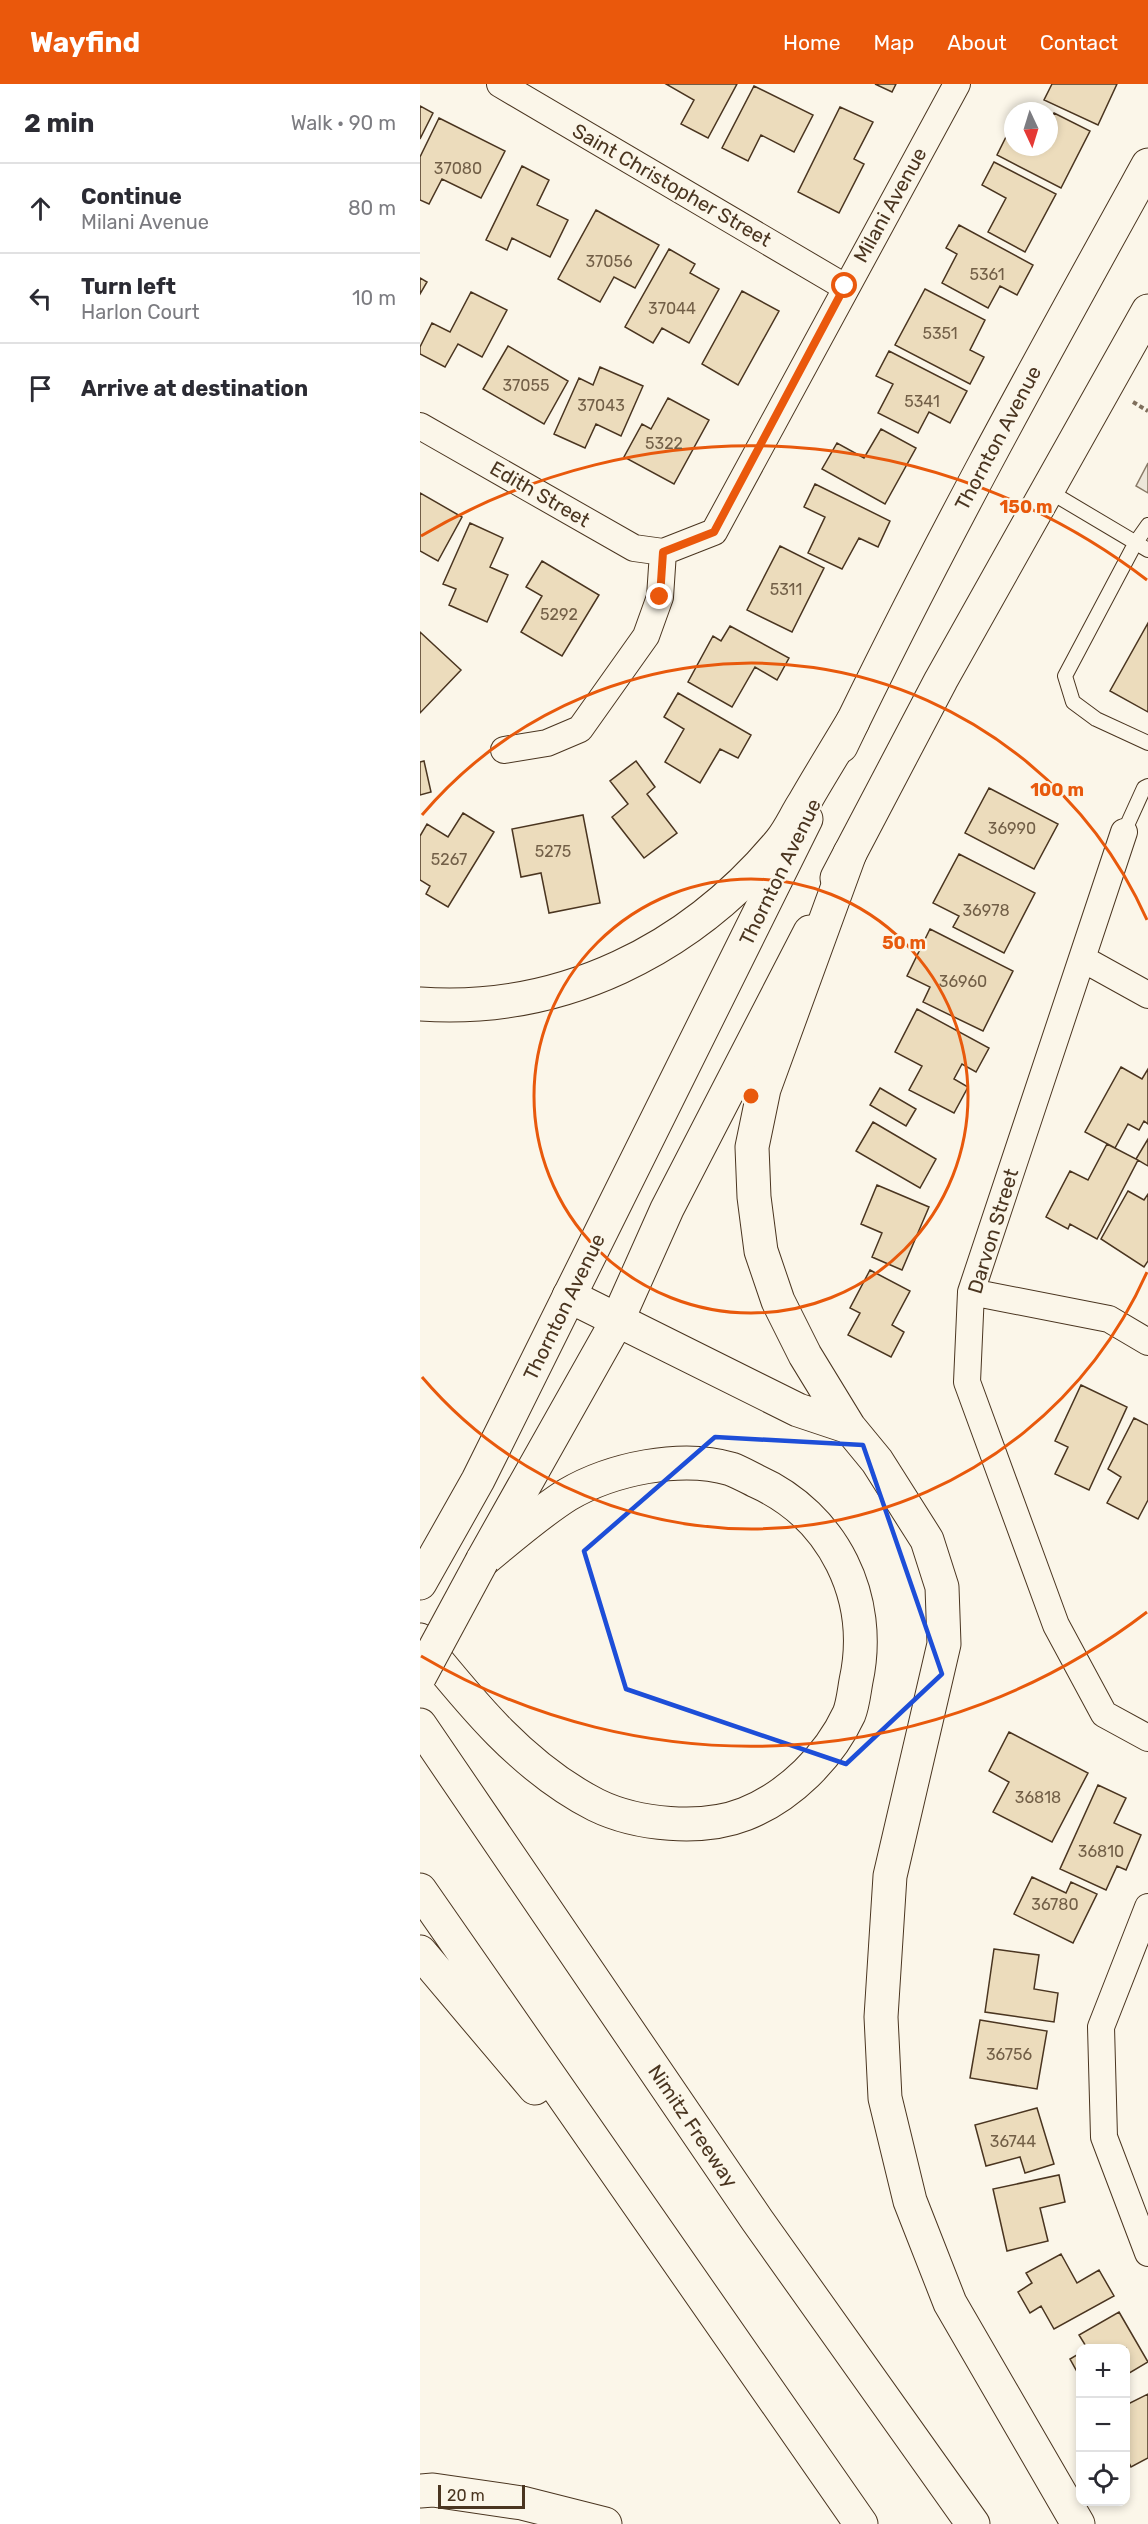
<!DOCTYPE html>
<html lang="en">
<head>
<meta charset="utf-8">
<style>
  body { margin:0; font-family:Rubik,sans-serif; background:#f2f2f3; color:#2b2b33 }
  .controls { position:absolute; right:18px; bottom:18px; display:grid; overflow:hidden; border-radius:12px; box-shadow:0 3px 9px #0003 }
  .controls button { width:54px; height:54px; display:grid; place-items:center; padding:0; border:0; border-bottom:2px solid #e1e1e2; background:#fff; color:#2b2b33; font:30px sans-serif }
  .compass { position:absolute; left:584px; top:18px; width:54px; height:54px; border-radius:50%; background:#fff; box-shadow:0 3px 9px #0003; rotate:176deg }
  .scale { position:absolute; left:18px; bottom:15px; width:87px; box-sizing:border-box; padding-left:6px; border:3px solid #4a3520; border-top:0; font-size:16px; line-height:21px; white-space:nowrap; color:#4a3520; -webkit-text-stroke:4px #fbf6e9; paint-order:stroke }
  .stop { position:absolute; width:18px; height:18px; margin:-14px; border:4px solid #ea580c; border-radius:50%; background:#fff }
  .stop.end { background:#ea580c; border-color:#fff; box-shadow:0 2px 6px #0008 }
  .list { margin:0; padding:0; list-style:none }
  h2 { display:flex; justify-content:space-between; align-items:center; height:78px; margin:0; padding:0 24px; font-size:26px }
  h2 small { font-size:20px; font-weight:400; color:#7c7c81 }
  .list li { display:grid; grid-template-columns:39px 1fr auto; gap:18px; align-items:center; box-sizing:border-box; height:90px; padding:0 24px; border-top:2px solid #e1e1e2 }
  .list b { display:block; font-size:22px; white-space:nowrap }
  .list p { margin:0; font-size:20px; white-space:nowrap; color:#7c7c81 }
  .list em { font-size:20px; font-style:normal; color:#7c7c81 }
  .icon { flex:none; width:33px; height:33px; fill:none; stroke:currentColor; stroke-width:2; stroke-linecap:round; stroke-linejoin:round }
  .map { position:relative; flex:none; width:728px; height:2440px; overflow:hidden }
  header { display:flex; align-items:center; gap:36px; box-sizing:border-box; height:84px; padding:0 30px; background:#ea580c; color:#fff }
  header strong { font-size:28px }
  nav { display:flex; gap:33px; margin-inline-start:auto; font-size:21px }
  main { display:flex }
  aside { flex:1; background:#fff }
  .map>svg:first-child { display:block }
  .parking { fill:#ede7d9; stroke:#887966; stroke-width:1.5 }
  .building { fill:#ecdcbc; stroke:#4a3520; stroke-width:1.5 }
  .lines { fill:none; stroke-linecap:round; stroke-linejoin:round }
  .lane-casing { stroke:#4a3520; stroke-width:16 }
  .street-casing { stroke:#4a3520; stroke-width:28 }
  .primary-casing { stroke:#4a3520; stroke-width:35 }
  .highway-casing { stroke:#4a3520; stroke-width:35 }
  .path { stroke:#7f6f5c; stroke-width:4; stroke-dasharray:4.5 3; stroke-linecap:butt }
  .lane { stroke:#fbf6e9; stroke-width:14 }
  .street { stroke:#fbf6e9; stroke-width:26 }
  .primary { stroke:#fbf6e9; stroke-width:33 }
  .highway { stroke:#fbf6e9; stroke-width:33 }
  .primary-bridge-casing { stroke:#4a3520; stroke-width:35; stroke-linecap:butt }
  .primary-bridge { stroke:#fbf6e9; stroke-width:33 }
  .route { stroke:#ea580c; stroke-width:8 }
  .marked { fill:none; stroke:#1d4ed8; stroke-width:4.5; stroke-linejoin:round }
  .ring { fill:none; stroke:#e8590c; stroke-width:3 }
  .labels { text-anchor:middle; stroke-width:4.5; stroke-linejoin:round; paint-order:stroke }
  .number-label { font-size:16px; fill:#725f47 }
  .street-label { font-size:20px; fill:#4a3520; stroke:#fbf6e9 }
  .centre { fill:#e8590c; stroke:#fbf6e9; stroke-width:3 }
  .ring-label { font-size:18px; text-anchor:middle; font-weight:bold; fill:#e8590c; stroke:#fbf6e9; stroke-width:4.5; stroke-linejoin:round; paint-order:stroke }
</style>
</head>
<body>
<header>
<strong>Wayfind</strong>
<nav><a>Home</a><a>Map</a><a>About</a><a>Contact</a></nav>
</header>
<main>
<aside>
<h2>2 min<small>Walk · 90 m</small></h2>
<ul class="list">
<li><svg class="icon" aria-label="ahead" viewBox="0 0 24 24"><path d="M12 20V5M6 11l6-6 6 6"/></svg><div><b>Continue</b><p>Milani Avenue</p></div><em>80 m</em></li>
<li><svg class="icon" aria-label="left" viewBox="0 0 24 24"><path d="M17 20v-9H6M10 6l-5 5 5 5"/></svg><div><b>Turn left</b><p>Harlon Court</p></div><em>10 m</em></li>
<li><svg class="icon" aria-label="arrive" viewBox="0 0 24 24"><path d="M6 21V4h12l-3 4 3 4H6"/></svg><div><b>Arrive at destination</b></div></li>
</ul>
</aside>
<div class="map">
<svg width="728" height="2440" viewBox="0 0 728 2440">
  <rect width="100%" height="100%" fill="#fbf6e9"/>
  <path class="parking" d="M728,379V409L716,402Z"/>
  <path class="building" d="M246,0H317L288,54L261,40L274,16Z
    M455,0H476L472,8Z
    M632,0H697L678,41L624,16Z
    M334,2L393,31L374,68L341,51L328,77L302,64Z
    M0,22L13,29L0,55Z
    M420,23L453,38L434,75L444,80L419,129L378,108Z
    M634,29L670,47L641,104L577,71L591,43L593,63H629V39Z
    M19,34L85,67L61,114L22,95L9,120L0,116V73Z
    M574,78L636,110L605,168L568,148L586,114L562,101Z
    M102,82L129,96L117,121L148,136L130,173L92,154L87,166L66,156Z
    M176,126L239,161L215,204L194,193L180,218L138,195Z
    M539,141L613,181L597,211L580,202L568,224L522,199L537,170L526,164Z
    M249,165L275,180L270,189L299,205L269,259L242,244L233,259L205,243Z
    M0,194L7,198L0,210Z
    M505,205L565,236L550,266L564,273L550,300L475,261Z
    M322,207L359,227L318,301L282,280Z
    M51,208L87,226L62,273L38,260L25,283L0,270V263L12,239L30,248Z
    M88,262L148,297L124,340L63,305Z
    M469,267L547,307L530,339L509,328L498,349L458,329L473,300L456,292Z
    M180,283L223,302L201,352L176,340L165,364L134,350L159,294L173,301Z
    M248,314L289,336L254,400L204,373L222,340L231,345Z
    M461,345L496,364L465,420L402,385L417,359L444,374Z
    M395,400L470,437L458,463L439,454L422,485L388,469L405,433L384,423Z
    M0,409L42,433L18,477L0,467Z
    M50,439L83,454L70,483L88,491L67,538L29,521L36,505L23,500Z
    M360,462L404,484L372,548L327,526Z
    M122,477L179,511L142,572L101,548L122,512L106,503Z
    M728,539V628L690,607Z
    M310,542L369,574L357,596L335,583L312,623L268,598L293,552L301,557Z
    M0,548L41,586L0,629Z
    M258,609L331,651L318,674L300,665L280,699L245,678L264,645L244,633Z
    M4,677L11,708L0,711V678Z
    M216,677L235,703L227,710L257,749L224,774L192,733L208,720L190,697Z
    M569,704L638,740L614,785L545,749Z
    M43,729L74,748L28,823L6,810L10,802L0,796V752L7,740L28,753Z
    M163,731L180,819L129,829L121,789L101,793L92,745Z
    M539,770L615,809L584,869L533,843L539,832L513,819Z
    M510,845L593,887L563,947L503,918L510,903L487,892Z
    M497,925L569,964L556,988L542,980L534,995L548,1003L534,1029L489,1006L502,982L475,968Z
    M701,983L722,995L728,985V1040L724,1037L719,1046L708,1040L695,1064L665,1048Z
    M460,1004L496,1025L486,1042L450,1021Z
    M453,1038L516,1075L500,1104L436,1067Z
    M728,1055V1082L716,1075Z
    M687,1060L718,1076L677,1155L650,1140L648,1145L626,1133L650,1087L668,1096Z
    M457,1101L509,1123L482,1186L452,1173L462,1149L441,1140Z
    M708,1107L724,1116L728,1110V1177L724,1183L681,1155Z
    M450,1186L490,1207L472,1241L484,1248L471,1273L428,1251L440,1229L430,1224Z
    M661,1301L707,1323L669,1406L635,1390L648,1363L635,1357Z
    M714,1334L728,1341V1416L718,1435L687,1419L701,1393L688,1385Z
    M589,1648L668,1689L632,1758L573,1728L589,1698L569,1687Z
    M678,1701L706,1714L694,1739L721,1751L706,1786L697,1782L686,1806L640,1785Z
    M612,1793L646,1809L651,1798L677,1810L653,1859L594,1830Z
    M574,1865L619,1871L614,1905L638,1909L634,1938L565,1928Z
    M560,1936L627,1947L617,2005L550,1994Z
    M617,2024L634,2080L605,2089L600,2073L566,2082L555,2041Z
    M639,2091L645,2118L620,2124L628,2157L587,2167L573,2105Z
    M641,2170L657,2199L679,2186L694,2212L634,2245L621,2222L610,2229L598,2208L612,2199L606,2189Z
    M699,2228L728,2278L706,2291V2264H667L659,2251Z
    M660,2269V2293L650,2275Z
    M728,2310V2374L711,2383L706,2372V2321Z"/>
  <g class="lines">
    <g class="lane-casing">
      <path id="lane" d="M627,406L728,466
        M728,441L716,458L645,592L653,618L676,635L728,659
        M704,748L724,704L728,702"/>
    </g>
    <g class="street-casing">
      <path id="street" d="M80,0L425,203
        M0,342L214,464L243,468L294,448L537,0
        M84,666L127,659L160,645L226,552L240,513L243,468
        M704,748L551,1208L547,1298L636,1541L684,1630L728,1654
        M663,875L728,911
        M551,1208L689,1235L728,1258
        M728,1823L681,1943L684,2053L728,2169"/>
    </g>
    <g class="primary-casing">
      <path id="primary" d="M421,662C516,464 622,273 728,81
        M417,794L521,596L728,227
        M63,1475L197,1237L247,1125L390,848
        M0,1499L58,1396L386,735"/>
    </g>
    <g class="highway-casing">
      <path id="highway" d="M430,769L344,1005L332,1063L334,1113L341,1167L358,1217L385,1271L429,1343L457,1377L507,1456L522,1503L524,1560L470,1792L461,1933L465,2014L490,2117L530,2219L658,2440
        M0,920C142,930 270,866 360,758C370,746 376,731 384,719C400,691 417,664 433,637
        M149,1212L378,1326L429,1343
        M0,1556C50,1618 103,1684 176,1721C217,1741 282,1747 325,1730C370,1712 409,1673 429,1630C433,1620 434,1608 436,1597C454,1514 414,1432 336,1397C328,1393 319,1388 311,1385C261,1370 191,1385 147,1411C117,1430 89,1455 62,1477
        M0,1641L337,2136L553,2440
        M0,1806L441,2440
        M0,1868L115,2004
        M0,2407L13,2406L102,2419L185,2440"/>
    </g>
    <path class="path" d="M713,318L728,327"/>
    <use href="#lane" class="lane"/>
    <use href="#street" class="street"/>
    <use href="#primary" class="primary"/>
    <use href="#highway" class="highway"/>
    <g class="primary-bridge-casing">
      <path id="primary-bridge" d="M0,1592L62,1477"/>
    </g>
    <use href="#primary-bridge" class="primary-bridge"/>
  </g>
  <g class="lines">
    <path class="route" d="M240,513L243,468L294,448L425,202"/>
  </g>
  <path class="marked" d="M295,1353L443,1361L522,1590L426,1680L206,1605L164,1467Z"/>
  <g class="ring">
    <circle cx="331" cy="1012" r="217"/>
    <path d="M727 1188A433 433 0 0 1 2 1293M2 731A433 433 0 0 1 727 836"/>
    <path d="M727 1528A650 650 0 0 1 1 1572M1 452A650 650 0 0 1 727 496"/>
  </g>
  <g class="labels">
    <g class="number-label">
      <text x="38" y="90">37080</text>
      <text x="189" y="183">37056</text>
      <text x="567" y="196">5361</text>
      <text x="252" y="230">37044</text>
      <text x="520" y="255">5351</text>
      <text x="106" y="307">37055</text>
      <text x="502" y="323">5341</text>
      <text x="181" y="327">37043</text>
      <text x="244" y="365">5322</text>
      <text x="366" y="511">5311</text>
      <text x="139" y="536">5292</text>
      <text x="592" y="750">36990</text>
      <text x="133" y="773">5275</text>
      <text x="29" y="781">5267</text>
      <text x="566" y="832">36978</text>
      <text x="543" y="903">36960</text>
      <text x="618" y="1719">36818</text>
      <text x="681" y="1773">36810</text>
      <text x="635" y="1826">36780</text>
      <text x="589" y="1976">36756</text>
      <text x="593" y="2063">36744</text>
    </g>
    <g class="street-label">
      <text transform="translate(252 101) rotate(30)" y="7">Saint Christopher Street</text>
      <text transform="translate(470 121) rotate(-61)" y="7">Milani Avenue</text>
      <text transform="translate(578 354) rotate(-62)" y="7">Thornton Avenue</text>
      <text transform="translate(120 410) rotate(30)" y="7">Edith Street</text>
      <text transform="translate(360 788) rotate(-64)" y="7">Thornton Avenue</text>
      <text transform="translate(573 1147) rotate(-73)" y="7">Darvon Street</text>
      <text transform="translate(144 1223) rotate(-64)" y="7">Thornton Avenue</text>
      <text transform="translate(273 2042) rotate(56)" y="7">Nimitz Freeway</text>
    </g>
  </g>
  <circle cx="331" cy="1012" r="9" class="centre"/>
  <g class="ring-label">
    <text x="606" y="429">150 m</text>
    <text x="637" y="712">100 m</text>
    <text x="484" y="865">50 m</text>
  </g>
</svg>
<div class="controls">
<button>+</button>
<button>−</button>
<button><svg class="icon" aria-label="locate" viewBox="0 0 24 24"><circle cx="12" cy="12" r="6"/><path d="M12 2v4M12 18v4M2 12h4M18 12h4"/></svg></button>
</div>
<svg class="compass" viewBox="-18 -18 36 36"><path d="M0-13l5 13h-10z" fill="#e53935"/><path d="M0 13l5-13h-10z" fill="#7c7c81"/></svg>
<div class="scale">20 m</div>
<div class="stop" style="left:425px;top:202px"></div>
<div class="stop end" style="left:240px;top:513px"></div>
</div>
</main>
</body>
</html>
